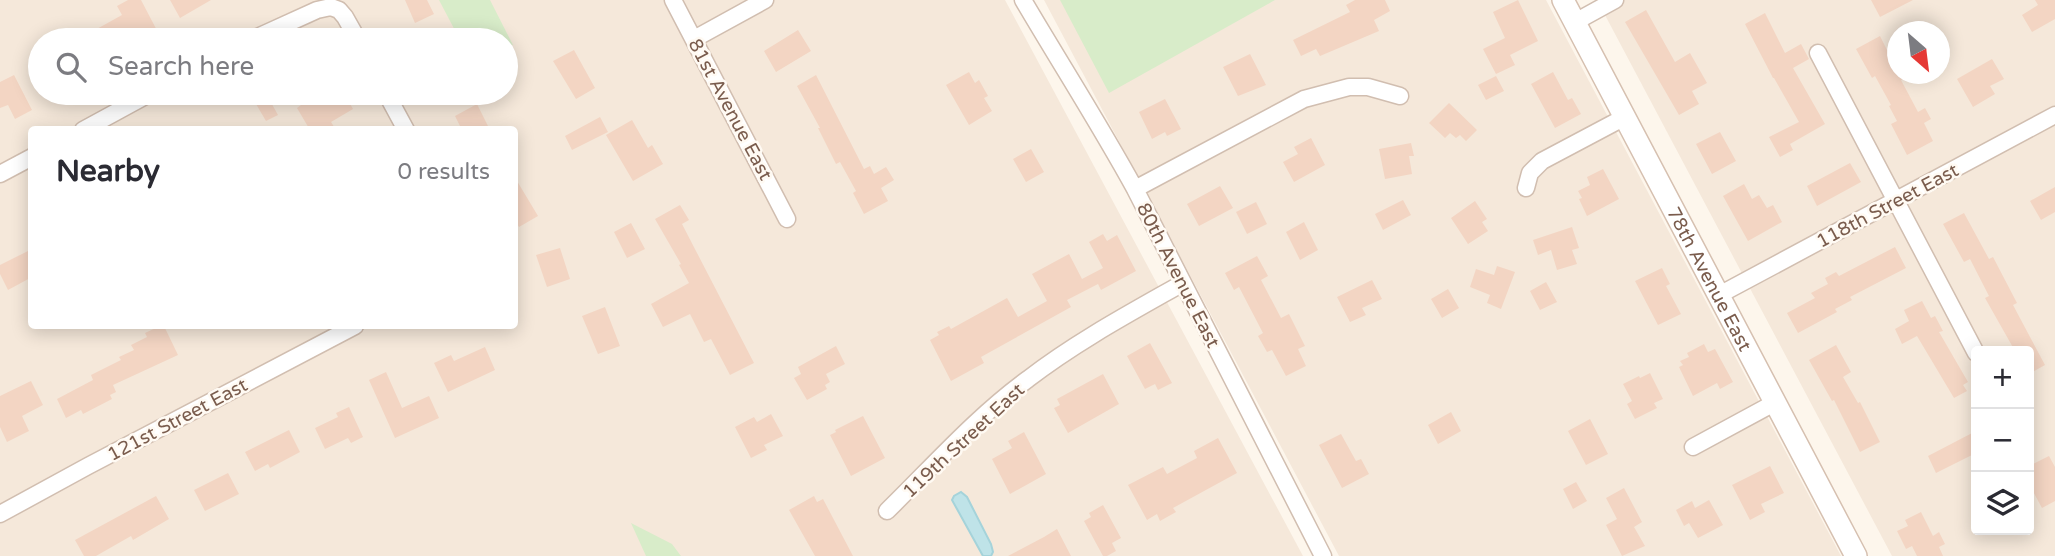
<!DOCTYPE html>
<html lang="en">
<head>
<meta charset="utf-8">
<style>
  body { margin:0; font-family:"Varela Round",sans-serif; background:#f2f2f3; color:#2b2b33 }
  .controls { position:absolute; right:21px; bottom:21px; display:grid; overflow:hidden; border-radius:7px; box-shadow:0 4px 18px #0003 }
  .controls button { width:63px; height:63px; display:grid; place-items:center; padding:0; border:0; border-bottom:2px solid #e1e1e2; background:#fff; color:#2b2b33; font:35px sans-serif }
  .compass { position:absolute; left:1887px; top:21px; width:63px; height:63px; border-radius:50%; background:#fff; box-shadow:0 4px 18px #0003; rotate:152deg }
  .list { margin:0; padding:0; list-style:none }
  h2 { display:flex; justify-content:space-between; align-items:center; height:91px; margin:0; padding:0 28px; font-size:30px }
  h2 small { font-size:23px; font-weight:400; color:#7c7c81 }
  .icon { flex:none; width:38px; height:38px; fill:none; stroke:currentColor; stroke-width:2; stroke-linecap:round; stroke-linejoin:round }
  .map { position:relative; flex:none; width:2055px; height:556px; overflow:hidden }
  .search { position:absolute; background:#fff; box-shadow:0 4px 18px #0003; left:28px; top:28px; width:490px; height:77px; display:flex; align-items:center; gap:18px; box-sizing:border-box; padding:0 24px; border-radius:38px; color:#7c7c81; font-size:26px }
  .panel { position:absolute; background:#fff; box-shadow:0 4px 18px #0003; left:28px; top:126px; width:490px; height:203px; border-radius:7px }
  .map>svg:first-child { display:block }
  .residential { fill:#f5e8da; fill-rule:evenodd }
  .green { fill:#d8ecc9 }
  .water { fill:#bfe3e8; stroke:#a5d3da; stroke-width:2 }
  .building { fill:#f3d5c3 }
  .lines { fill:none; stroke-linecap:round; stroke-linejoin:round }
  .street-casing { stroke:#d1beb0; stroke-width:19 }
  .secondary-casing { stroke:#d6c0b0; stroke-width:24 }
  .street { stroke:#fff; stroke-width:16 }
  .secondary { stroke:#fff; stroke-width:21 }
  .labels { text-anchor:middle; stroke-width:5; stroke-linejoin:round; paint-order:stroke }
  .street-label { font-size:19px; fill:#7a5c4d; stroke:#fffaf3 }
</style>
</head>
<body>
<div class="map">
<svg width="2055" height="556" viewBox="0 0 2055 556">
  <rect width="100%" height="100%" fill="#fdf6ec"/>
  <path class="residential" d="M0,0H1005L1303,556H0ZM40,40H506V93H40ZM32,130H514V326H32Z
    M1044,0H1546L1841,556H1339Z
    M1597,0H2055V556H1892ZM1898,32H1940V74H1898ZM1976,351H2029V530H1976Z"/>
  <path class="green" d="M439,0H490L513,45L506,44V40H477L459,38Z
    M1060,0H1275L1109,93Z
    M631,523L672,544L681,556H646Z"/>
  <path class="water" d="M961,492L967,497L991,544L993,552L991,556H983L952,500L954,496Z"/>
  <path class="building" d="M128,0H141L162,40H77L122,15L117,6Z
    M170,0H211L180,18Z
    M405,0H427L434,14L415,23Z
    M1355,0H1385L1390,11L1374,20L1379,31L1320,56L1316,49L1301,56L1293,40L1350,12L1346,5Z
    M1518,0L1538,41L1510,55L1515,65L1496,74L1483,49L1505,38L1493,12Z
    M1871,0H1913L1880,17Z
    M2035,0H2055V19L2032,32L2022,15L2038,5Z
    M1646,10L1675,62L1690,53L1707,83L1692,91L1699,104L1679,115L1625,22Z
    M1765,13L1785,53L1801,44L1809,59L1793,68L1825,124L1790,144L1793,150L1780,157L1769,137L1799,122L1774,78H1773L1745,24Z
    M798,30L811,51L776,72L764,51Z
    M1880,36L1887,50L1898,44V74H1900L1903,79L1901,80L1918,112L1925,108L1931,119L1924,123L1933,141L1907,155L1891,124L1897,121L1889,106L1891,105L1875,76L1872,78L1856,49Z
    M574,50L595,88L576,99L553,61Z
    M1250,54L1266,85L1238,96L1223,67Z
    M1992,59L2004,79L1990,86L1995,94L1973,107L1957,79Z
    M969,72L975,83L979,80L988,96L984,98L992,111L969,125L946,85Z
    M1553,72L1568,100L1572,98L1581,114L1555,128L1531,84Z
    M14,75L32,110L15,119L8,105L0,108V82Z
    M816,75L864,169L870,166L874,174L886,167L894,180L881,188L888,201L864,214L853,193L856,191L840,162L836,164L818,128H820L797,86Z
    M1496,76L1504,91L1486,100L1478,85Z
    M317,93H344L353,109L331,122L336,130H310L297,108Z
    M268,97L278,115L266,121L256,104Z
    M1165,99L1181,129L1167,136L1165,132L1152,139L1139,112Z
    M1449,103L1477,130L1466,141L1460,135L1456,138L1450,133L1445,138L1429,123Z
    M477,104L490,130H462L455,116Z
    M600,117L608,132L572,150L565,136Z
    M632,120L648,148L652,145L663,164L633,181L606,135Z
    M1720,132L1736,161L1712,174L1696,144Z
    M1311,138L1325,165L1294,182L1283,162L1298,154L1294,147Z
    M1411,143L1414,156H1409L1412,174L1385,179L1379,149Z
    M1031,149L1044,172L1026,182L1013,159Z
    M1850,163L1861,182L1817,206L1807,186Z
    M1603,169L1619,199L1587,216L1579,199L1582,198L1578,191L1590,185L1587,177Z
    M514,176L538,216L519,227L514,219Z
    M1744,184L1752,199L1759,195L1767,208L1773,205L1782,222L1748,241L1723,196Z
    M1220,186L1233,208L1199,226L1187,204Z
    M2055,187V212L2041,220L2030,201Z
    M1403,200L1411,215L1383,230L1375,214Z
    M1475,201L1487,219L1482,222L1488,231L1468,244L1451,218Z
    M1256,202L1267,224L1247,234L1236,212Z
    M680,205L689,220L682,224L754,363L730,375L711,339L704,342L690,314L663,327L651,304L689,283L679,265L681,264L655,219Z
    M1964,213L1989,259L1993,257L2017,303L2013,305L2045,365L2029,374V351H2015L1985,298L1989,296L1970,259L1964,262L1943,224Z
    M1304,222L1318,250L1300,260L1286,232Z
    M631,223L645,249L627,258L614,232Z
    M1572,227L1579,248L1572,250L1577,264L1557,270L1551,250L1538,255L1533,240Z
    M1103,234L1107,241L1117,235L1136,271L1101,290L1098,284L1067,300L1071,307L981,357L984,363L951,381L930,340L939,335L937,332L949,326L951,329L1007,298L1018,317L1047,301L1032,274L1069,254L1082,279L1103,268L1089,242Z
    M1895,247L1906,268L1850,297L1852,300L1835,309L1837,312L1798,333L1787,313L1815,298L1811,293L1828,284L1825,278L1836,272L1839,276Z
    M560,248L570,279L547,287L536,255Z
    M32,249V277L8,290L0,274V265Z
    M1257,256L1268,276L1261,280L1281,318L1289,314L1305,346L1298,349L1306,366L1286,376L1272,350L1267,352L1258,336L1263,333L1239,287L1234,290L1225,273Z
    M1497,266L1515,272L1501,309L1487,303L1490,295L1470,287L1476,269L1494,275Z
    M1662,268L1670,284L1666,286L1681,314L1658,325L1635,281Z
    M1372,280L1382,299L1362,308L1366,315L1350,322L1337,297Z
    M1546,282L1557,302L1540,310L1530,291Z
    M1448,289L1459,308L1442,318L1431,299Z
    M1922,301L1931,318L1935,316L1943,331L1939,332L1968,382L1963,385L1967,391L1954,398L1917,336L1902,344L1895,329L1909,321L1904,310Z
    M605,307L620,346L598,354L582,316Z
    M160,326H164L178,355L113,385L116,392L110,395L112,399L83,414L81,410L66,418L57,399L93,380L91,375L121,360L119,357L134,350L131,345L147,337L145,333Z
    M1150,343L1172,383L1158,390L1155,384L1145,389L1127,356Z
    M1704,344L1708,352L1715,349L1733,382L1720,389L1717,383L1693,396L1679,367L1683,365L1680,361L1689,357L1687,353Z
    M1836,345L1851,372L1843,377L1858,403L1860,402L1880,442L1860,452L1834,400L1832,401L1809,360Z
    M836,346L845,364L826,374L830,382L825,385L827,389L807,400L794,378L801,374L798,367Z
    M485,347L495,370L448,392L434,363L451,355L454,361Z
    M386,372L402,408L429,396L439,418L395,438L369,380Z
    M1650,373L1663,399L1654,403L1657,408L1635,419L1627,404L1632,401L1623,384L1639,376L1640,378Z
    M1103,374L1119,404L1068,433L1054,408L1060,405L1057,399Z
    M31,381L43,405L22,416L29,431L7,442L0,427V396Z
    M349,407L363,437L351,443L348,438L325,449L315,428L338,417L336,413Z
    M1451,412L1461,431L1438,444L1428,425Z
    M771,414L783,436L764,445L767,450L751,458L735,427L754,417L757,422Z
    M863,416L885,458L851,476L830,435L836,432L835,430Z
    M1590,419L1608,454L1586,465L1568,431Z
    M289,430L300,452L270,468L268,464L255,471L245,452Z
    M1976,431V453L1936,473L1928,456Z
    M1024,432L1046,474L1010,494L992,459L1012,448L1008,441Z
    M1341,434L1356,461L1361,459L1369,474L1342,488L1319,445Z
    M1218,438L1237,473L1173,508L1176,512L1160,521L1157,514L1147,520L1128,485L1163,467L1167,474L1197,458L1194,451Z
    M2049,456L2055,467V501L2042,508L2029,484V466Z
    M1770,466L1784,493L1761,504L1765,512L1750,520L1732,485Z
    M228,473L239,494L205,511L194,490Z
    M1576,482L1587,501L1573,509L1563,489Z
    M1624,488L1642,522L1634,527L1645,546L1622,556L1606,525L1617,519L1606,498Z
    M156,496L169,519L133,540L131,536L96,556H84L75,540Z
    M814,496L817,502L823,499L853,556H815L789,510Z
    M1709,500L1723,525L1698,538L1689,523L1684,526L1676,510L1692,501L1695,508Z
    M1103,505L1121,538L1112,543L1116,551L1107,556H1103L1084,521L1091,517L1089,513Z
    M1921,512L1933,536L1939,532L1945,544L1939,547L1943,556H1917L1912,546L1906,549L1897,531L1908,526L1905,520Z
    M1057,529L1071,556H1008L1044,537Z"/>
  <g class="lines">
    <g class="street-casing">
      <path id="street" d="M673,0L787,219
        M1023,0C1060,63 1100,125 1135,189L1323,556
        M1575,22L1615,0
        M694,39L765,0
        M251,40L317,10L331,7L339,10L345,17L358,40
        M1818,53L1976,353
        M386,93L406,130
        M83,130L151,93
        M0,174L32,157
        M1526,188L1530,173L1542,161L1625,117
        M1135,189L1304,99L1349,87H1368L1400,96
        M1719,295L2055,115
        M1693,447L1776,402
        M887,511C933,466 976,417 1028,379C1076,342 1130,313 1183,283
        M0,514L88,466L355,326"/>
    </g>
    <g class="secondary-casing">
      <g id="secondary">
        <path id="s1" d="M1563,0L1856,556"/>
      </g>
    </g>
    <use href="#street" class="street"/>
    <use href="#secondary" class="secondary"/>
  </g>
  <g class="labels">
    <g class="street-label">
      <text transform="translate(731 109) rotate(62)" y="7">81st Avenue East</text>
      <text transform="translate(1887 205) rotate(-28)" y="7">118th Street East</text>
      <text transform="translate(1179 275) rotate(63)" y="7">80th Avenue East</text>
      <text dy="7" stroke="none"><textPath href="#s1" startOffset="315">78th Avenue East</textPath></text>
      <text transform="translate(177 419) rotate(-28)" y="7">121st Street East</text>
      <text transform="translate(963 440) rotate(-43)" y="7">119th Street East</text>
    </g>
  </g>
</svg>
<div class="controls">
<button>+</button>
<button>−</button>
<button><svg class="icon" aria-label="layers" viewBox="0 0 24 24"><path d="M12 4l9 5-9 5-9-5zM3 14l9 5 9-5"/></svg></button>
</div>
<svg class="compass" viewBox="-18 -18 36 36"><path d="M0-13l5 13h-10z" fill="#e53935"/><path d="M0 13l5-13h-10z" fill="#7c7c81"/></svg>
<div class="search"><svg class="icon" aria-label="search" viewBox="0 0 24 24"><circle cx="10" cy="10" r="6"/><path d="M15 15l6 6"/></svg>Search here</div>
<section class="panel">
<h2>Nearby<small>0 results</small></h2>
<ul class="list">
</ul>
</section>
</div>
</body>
</html>
